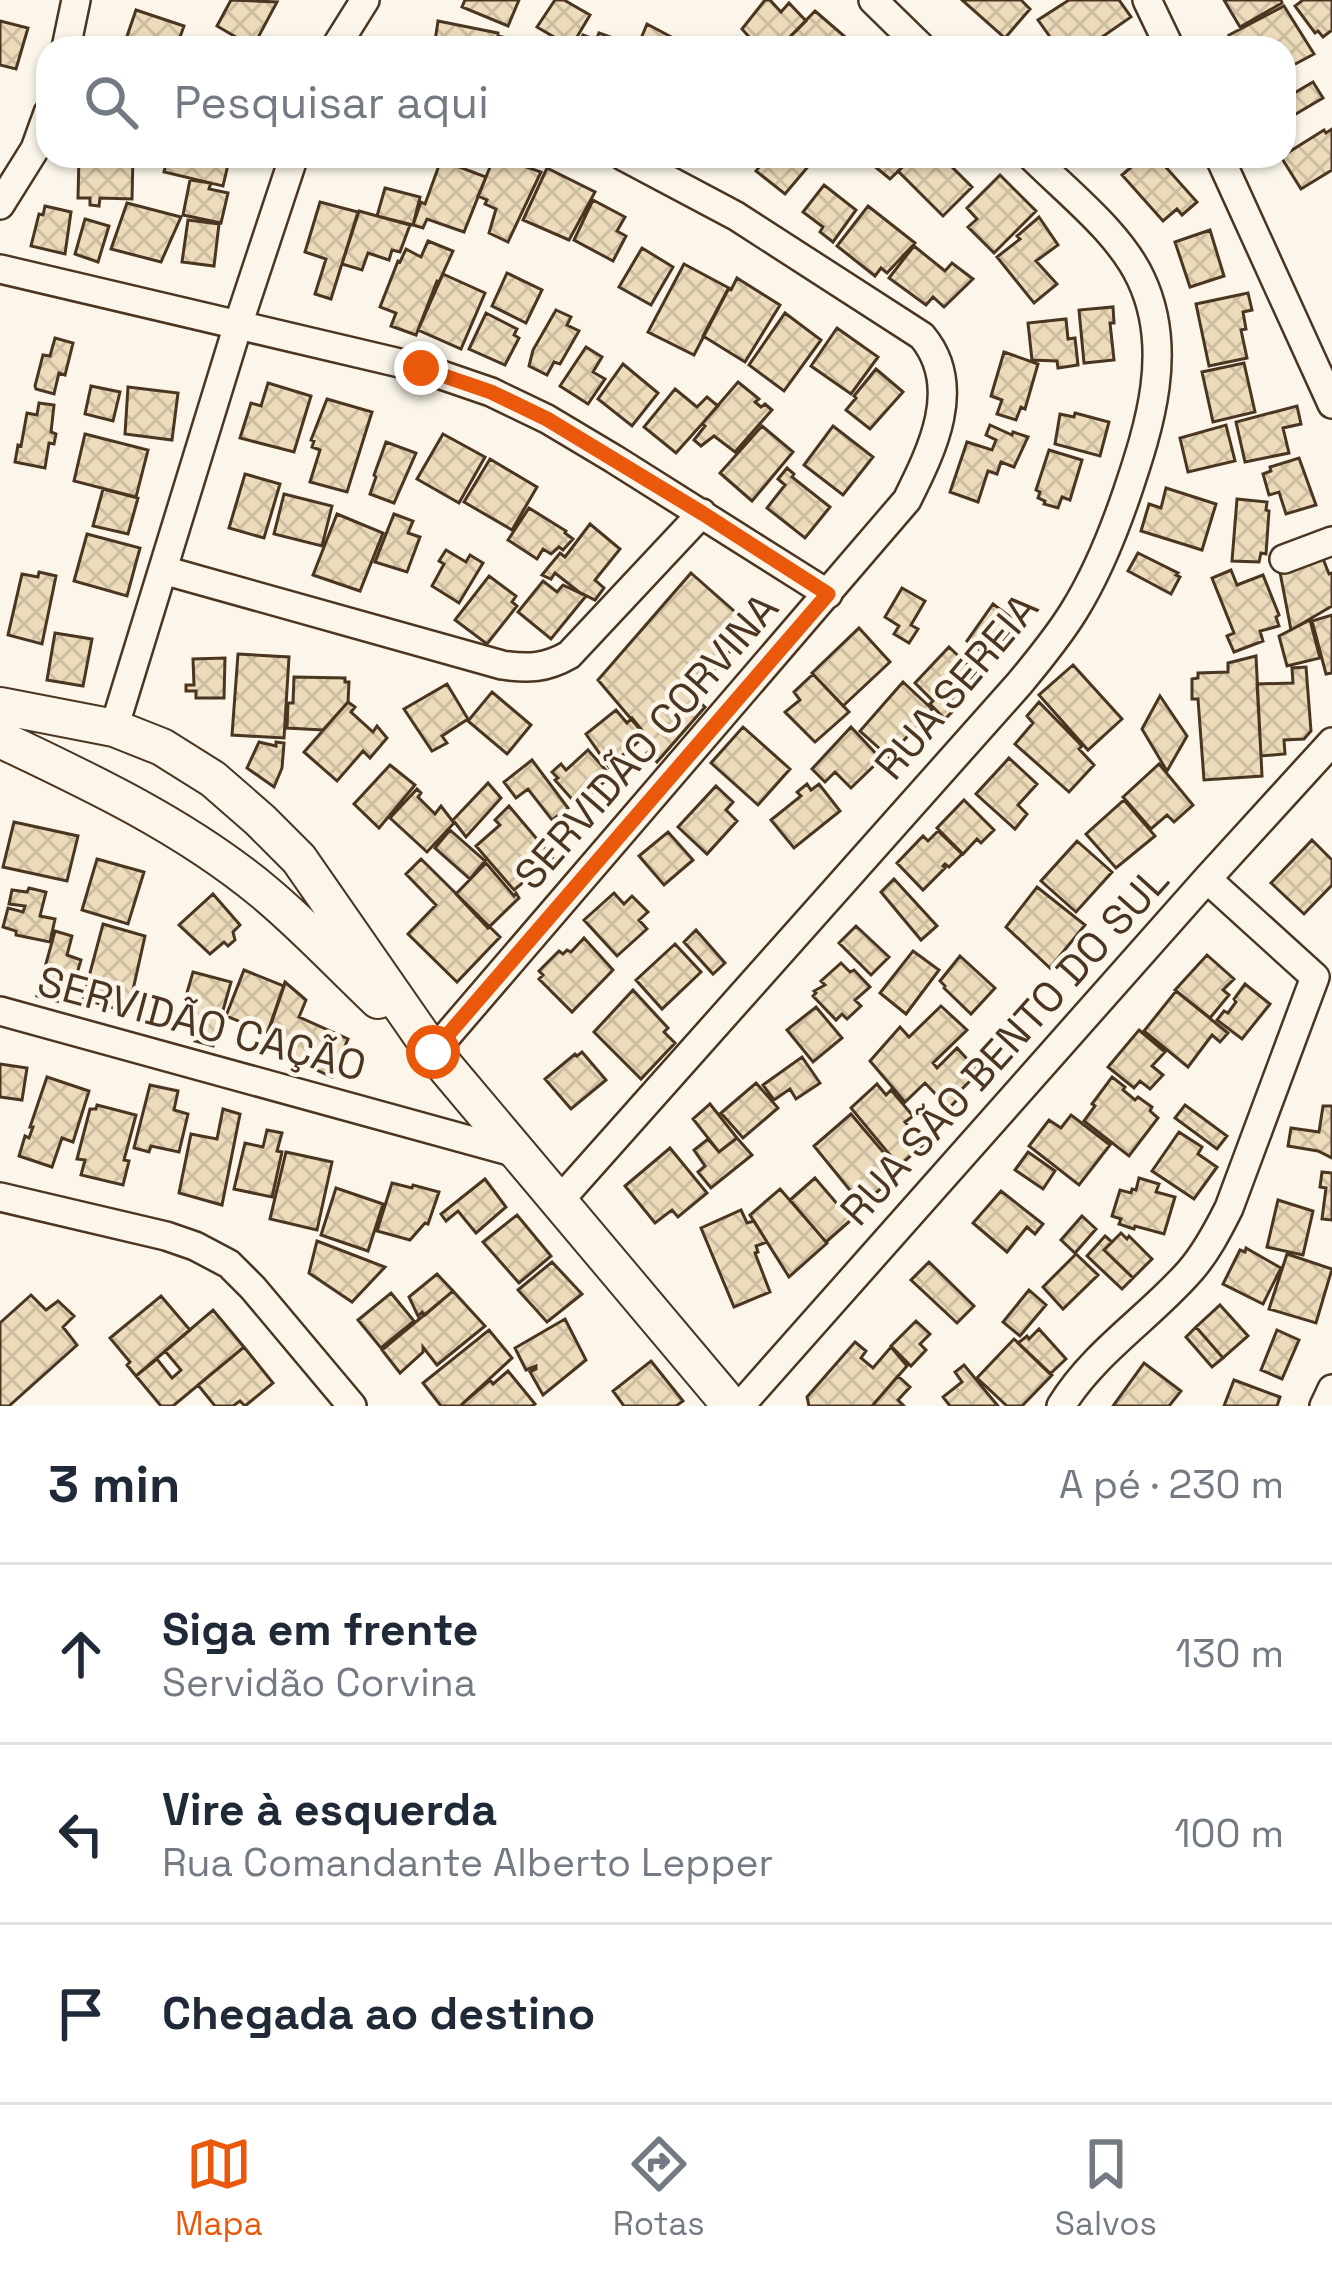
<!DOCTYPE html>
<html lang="pt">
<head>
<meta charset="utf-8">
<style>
  body { margin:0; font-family:"Space Grotesk",sans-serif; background:#f6f6f7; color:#1f2937 }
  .stop { position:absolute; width:36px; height:36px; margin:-27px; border:9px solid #ea580c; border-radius:50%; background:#fff }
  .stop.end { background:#ea580c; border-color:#fff; box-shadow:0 3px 12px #0008 }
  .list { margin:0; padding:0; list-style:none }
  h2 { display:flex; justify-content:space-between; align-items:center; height:156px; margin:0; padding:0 48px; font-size:51px }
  h2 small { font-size:39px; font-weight:400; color:#747a83 }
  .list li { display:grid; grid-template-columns:78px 1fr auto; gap:36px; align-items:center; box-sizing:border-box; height:180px; padding:0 48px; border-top:3px solid #e0e1e3 }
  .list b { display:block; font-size:45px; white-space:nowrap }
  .list p { margin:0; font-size:39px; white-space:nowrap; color:#747a83 }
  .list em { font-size:39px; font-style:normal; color:#747a83 }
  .icon { flex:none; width:66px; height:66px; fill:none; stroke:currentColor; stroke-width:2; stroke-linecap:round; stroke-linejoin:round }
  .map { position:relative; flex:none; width:1332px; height:1406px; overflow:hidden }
  .search { position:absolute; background:#fff; box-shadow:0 3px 9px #0004; left:36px; right:36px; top:36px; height:132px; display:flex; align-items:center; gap:30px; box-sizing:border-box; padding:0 42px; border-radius:36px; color:#747a83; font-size:45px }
  .sheet { height:696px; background:#fff }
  nav { display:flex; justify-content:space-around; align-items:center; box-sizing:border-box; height:168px; border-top:3px solid #e0e1e3; background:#fff; font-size:33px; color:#747a83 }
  nav a { display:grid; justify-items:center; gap:6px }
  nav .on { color:#ea580c }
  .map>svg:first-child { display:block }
  .building { fill:url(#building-cross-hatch); stroke:#4a3520; stroke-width:3 }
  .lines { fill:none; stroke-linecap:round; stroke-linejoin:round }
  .minor-casing { stroke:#4a3520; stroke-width:32 }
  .tertiary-casing { stroke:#4a3520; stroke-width:40 }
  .minor { stroke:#fbf6e9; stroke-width:27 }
  .tertiary { stroke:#fbf6e9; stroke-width:36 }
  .route { stroke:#ea580c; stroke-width:15 }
  .labels { text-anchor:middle; stroke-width:9; stroke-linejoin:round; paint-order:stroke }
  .street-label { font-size:42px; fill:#4a3520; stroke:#fbf6e9 }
</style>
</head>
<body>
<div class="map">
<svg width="1332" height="1406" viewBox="0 0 1332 1406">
  <defs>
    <pattern id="building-cross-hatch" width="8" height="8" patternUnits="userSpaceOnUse" patternTransform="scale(3)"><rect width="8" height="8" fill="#ecdcbc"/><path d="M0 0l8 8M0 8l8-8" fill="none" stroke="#ccbda1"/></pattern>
  </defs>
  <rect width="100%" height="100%" fill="#fbf6e9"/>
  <path class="building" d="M231,0L277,2L253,47L217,26Z
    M465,0H519L508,26L462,7Z
    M555,0H564L590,15L571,47L537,27Z
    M765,0H770L781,12L789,3L806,21L779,48H759L742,29Z
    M962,0H1021L1030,9L1005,38Z
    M1069,0H1119L1131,17L1092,44L1090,41L1077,48H1058L1038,20Z
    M1224,0H1281L1282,3L1240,27Z
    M1303,0H1332V30L1323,37L1318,31L1315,33L1295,6Z
    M1284,6L1314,54L1284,70V48H1236L1229,35Z
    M136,10L184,26L176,48H113L115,42L124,45Z
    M815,11L851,42L855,48L780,47Z
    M0,21L28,28L16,69L0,65Z
    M438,21L498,33V36L516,40L511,48H434Z
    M647,24L677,40L672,48H632L633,46L637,48Z
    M599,33L624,42L622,48H577L583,35L596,40Z
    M1313,82L1323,98L1289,118L1284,110V99Z
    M1332,129V170L1301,189L1281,157L1324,130L1326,133Z
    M79,156H133L132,199L100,198L99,206L90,205V198H78Z
    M168,156H230L223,186L164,172Z
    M757,156H817L785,194L756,171L760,166L753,161Z
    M862,156H914L890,179Z
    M914,156H949L945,160L972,187L943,216L898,171Z
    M1144,156H1166L1169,159L1163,164L1197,202L1182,215L1177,209L1163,221L1122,175Z
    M504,159L541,172L508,242L489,233L496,209L485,204L487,200L478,196L493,160L502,163Z
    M441,160L486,177L464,232L427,219L423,228L413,225L421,202L425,204Z
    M547,168L595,192L569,240L523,220Z
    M1000,175L1036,211L994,253L968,227L977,219L967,208Z
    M190,180L211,183L209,189L228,193L221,223L183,215Z
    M824,185L856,210L833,242L820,232L823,227L803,212Z
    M385,188L420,197L413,225L377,216Z
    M593,200L625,217L617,231L626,236L613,261L574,240Z
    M320,202L358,212L331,299L315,294L326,259L305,252Z
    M127,203L181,217L161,262L111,249Z
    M45,206L71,212L65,254L31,246L39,214L43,215Z
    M868,206L915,243L887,273L881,268L875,276L837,246Z
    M359,211L410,225L400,252L392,250L389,260L368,253L362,270L342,264Z
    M1039,217L1058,245L1036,261L1057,284L1034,303L997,257L1020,239L1017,236Z
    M85,219L109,226L98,262L75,254Z
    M188,220L219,224L214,266L182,262Z
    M1210,230L1224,276L1190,287L1175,242Z
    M428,241L453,251L439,282L437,281L416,335L391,326L396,313L380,307L398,261L400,262L406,249L421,257Z
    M914,246L945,271L952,263L973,279L944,307L933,297L926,305L889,278Z
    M642,248L673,267L651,305L619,287Z
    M684,264L729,288L694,355L648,332Z
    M507,273L542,290L526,323L492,306Z
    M443,274L485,293L461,349L418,330Z
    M737,278L780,305L745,362L703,336L728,289L731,290Z
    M1248,293L1252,310L1243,312L1246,329L1241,330L1247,358L1209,366L1196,304Z
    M1113,307L1114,323H1110L1114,360L1084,363L1079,310Z
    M556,310L571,317L567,325L579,331L560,364L554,362L547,375L529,366L533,350Z
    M486,313L517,329L514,335L519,338L505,365L469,349Z
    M785,313L821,340L784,391L749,365Z
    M1066,319L1068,339L1075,338L1078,365L1058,368L1057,361L1032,360L1028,323Z
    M837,328L878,357L851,394L811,366Z
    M55,338L73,343L65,375L59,373L54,394L36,389L35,386L43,355L50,356Z
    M586,347L602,357L593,372L605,379L588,404L560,386Z
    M1004,352L1038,364L1025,409L1021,407L1016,420L997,414L1002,400L991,396Z
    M1244,363L1255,412L1213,422L1202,372Z
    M623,364L658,393L632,426L598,399Z
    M876,369L903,392L870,429L846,410L856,398L854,396Z
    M738,382L759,399L755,402L761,407L765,404L772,410L735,452L714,436L701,446L694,440L705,426L702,424Z
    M268,383L311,396L294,452L240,438L251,403L261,406Z
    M91,386L120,392L113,421L85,414Z
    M128,387L178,393L172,440L125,434Z
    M675,389L697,407L707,397L718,406L676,453L644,427Z
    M327,399L372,412L347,492L310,482L320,450L312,447L314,441L311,440Z
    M39,403L54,405L51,432L56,434L54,444L49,443L45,468L15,462L18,445L21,446L27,413L37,415Z
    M1297,406L1301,424L1283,428L1289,453L1245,462L1236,422Z
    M1075,413L1109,422L1100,456L1055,444L1060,414L1074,417Z
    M990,425L1012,435L1013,432L1028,437L1014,467L1001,462L997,474L988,471L978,502L950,492L967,442L992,450L996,440L986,435Z
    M1226,425L1235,461L1188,472L1180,438Z
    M762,426L793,452L752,501L720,473Z
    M833,426L873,457L843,495L804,465Z
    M85,434L148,450L136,497L74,481Z
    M443,434L485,457L459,503L417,479Z
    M386,442L416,453L394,503L370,494L376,477L374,475Z
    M1049,450L1082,460L1070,500L1062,497L1058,508L1044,504L1045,501L1038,498L1040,492L1036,490Z
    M1299,458L1316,505L1286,514L1279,492L1269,495L1263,474L1271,471L1270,467Z
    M490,459L537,487L512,530L464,502Z
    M787,468L794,474L792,477L830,507L805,538L767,508L785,485L778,479Z
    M245,474L280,484L264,538L229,528Z
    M1166,488L1216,504L1202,550L1141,531L1149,504L1161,508Z
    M103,489L138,498L128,534L93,526Z
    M284,494L332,506L322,546L274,534Z
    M1237,499L1267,502L1266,510L1269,511L1266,554L1261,553L1259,562L1232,561Z
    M529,508L566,531L565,533L573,539L563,550L559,547L551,554L543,549L537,559L508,540Z
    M337,514L383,533L360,591L313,575Z
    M394,514L413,521L408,533L420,537L407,572L375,562Z
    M590,524L620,549L595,580L604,588L595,600L579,592L555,573L551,579L542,575L560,553L565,557Z
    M87,534L140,548L127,596L74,581Z
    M446,550L466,562L470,555L483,563L459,603L432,586L444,564L439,561Z
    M1320,551L1329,574L1332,573V606L1291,630L1279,567Z
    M1138,553L1178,573L1176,575L1180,577L1171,594L1128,571Z
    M1231,570L1237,585L1263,575L1279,615L1276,617L1279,626L1260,631L1263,641L1234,652L1227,636L1234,633L1212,578Z
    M39,572L56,576L42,644L8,635L22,574L38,577Z
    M691,573L751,626L693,696L705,707L657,762L647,753L654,746L598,680Z
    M489,576L516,596L512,602L517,606L487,644L455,620Z
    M543,581L557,592L563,585L586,596L551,639L518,612Z
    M902,588L925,601L911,625L918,629L909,643L894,634L899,626L885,617Z
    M993,604L1017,622L991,658L967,641Z
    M1332,615V673L1326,674L1312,621Z
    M1310,620L1320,658L1287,666L1279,636Z
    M859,628L890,662L843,706L812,673Z
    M55,633L92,639L83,686L47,680Z
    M949,647L976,673L945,706L952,712L945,719L930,704L933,701L915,683Z
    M238,654L289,657L284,738L232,735Z
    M1256,656L1262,776L1204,780L1198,699H1192V679L1198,678V673L1228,672V663Z
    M225,658L224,698H196V691H186V685H194L193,659Z
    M1073,665L1122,719L1088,750L1039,695Z
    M1306,667L1311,731L1304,739L1284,740L1285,754L1261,756L1257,684L1293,683L1292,668Z
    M813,674L849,712L815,742L785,712L800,700L794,692Z
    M294,677L345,678V682H349L348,702L323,730L287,728L288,703H293Z
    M903,682L932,709L889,757L860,731Z
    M447,684L468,719L442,736L447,743L432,751L404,709Z
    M492,692L531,725L507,754L468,721Z
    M1160,696L1187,736L1167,771L1142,729Z
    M348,702L355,707L351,712L373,732L377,726L387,738L370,758L363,751L337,781L304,752Z
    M1039,702L1082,746L1079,749L1094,765L1069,792L1015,744L1033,723L1027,716Z
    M616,710L627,723L632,718L646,735L609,767L586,734Z
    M743,727L790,769L758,805L711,763Z
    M851,727L881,759L851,788L835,772L825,782L812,769Z
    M259,742L276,746V742L284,743L282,768L274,787L247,768Z
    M588,750L611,776L577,805L555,780L558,778L552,772L561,764L566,770Z
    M1009,758L1037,784L1018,805L1027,814L1015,829L976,794Z
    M532,760L568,808L552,820L528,789L516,798L504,782Z
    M1159,764L1193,805L1174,822L1167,815L1151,829L1123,797Z
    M390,765L415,785L379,828L354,804Z
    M488,783L501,798L466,837L453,820Z
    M807,784L811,790L819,784L840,811L794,848L771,820L801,796L797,792Z
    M716,786L733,802L726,810L737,821L707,854L678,827Z
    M417,789L421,793L418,797L435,814L441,806L454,823L427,852L390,818Z
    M964,800L994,830L981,843L977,839L963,854L937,828Z
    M1124,800L1155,836L1116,868L1086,834Z
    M509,806L553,858L514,890L476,846L500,825L495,820Z
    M14,822L78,836L67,881L3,867Z
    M450,830L485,861L470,879L435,848Z
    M938,831L962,854L949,867L945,864L943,866L945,868L923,890L897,863L923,836L928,841Z
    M668,832L693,860L664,885L639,856Z
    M1312,840L1332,860V885L1304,914L1271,883Z
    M1077,841L1112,872L1076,912L1041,881Z
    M97,859L144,872L128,924L82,910Z
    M421,859L500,937L457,982L408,934L436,905L406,874Z
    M486,863L514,896L516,893L519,898L488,928L456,894Z
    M894,879L937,926L921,940L881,892Z
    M1037,887L1085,925L1050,968L1006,927Z
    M29,888L46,892L40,916L55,919L50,942L16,935V931L3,927L8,908L23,912L25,906L9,904L12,890L27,892Z
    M614,893L624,904L632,896L648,912L639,920L647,929L617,956L584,920Z
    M213,894L240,925L233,932L235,940L228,946L224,942L210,954L179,925Z
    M103,924L145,936L128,1012L83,999Z
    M856,926L889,957L871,975L839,943Z
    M696,930L725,963L713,974L684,942Z
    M55,931L72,936L67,955L81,960L68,1004L37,996Z
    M584,938L613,970L572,1012L539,979L543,975L539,971L559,951L563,954L567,950L571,952Z
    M675,944L701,972L662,1009L636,980Z
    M913,951L939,970L906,1014L880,993Z
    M1207,955L1234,979L1223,990L1229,995L1210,1018L1175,990Z
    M960,956L995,988L971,1014L944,988L945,986L940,981Z
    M841,963L850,972L854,970L870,987L855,1000L861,1006L847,1019L842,1014L836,1020L813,996L816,993L814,991L825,985L821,981Z
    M244,970L284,986L268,1033L226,1016Z
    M193,972L231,982L213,1046L195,1041L200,1025L179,1020Z
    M285,982L306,1000L299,1017L348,1039L332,1077L275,1051L281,1036L268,1031Z
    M1245,984L1270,1004L1242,1039L1217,1020L1224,1011L1228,1013L1236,1002L1234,999Z
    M633,990L668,1028L664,1032L675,1043L641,1079L594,1032Z
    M1176,991L1228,1033L1220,1042L1212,1035L1188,1067L1144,1031Z
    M941,1006L967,1030L933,1063L937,1068L957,1048L979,1072L960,1091L963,1094L949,1108L925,1083L905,1102L870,1061L900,1027L909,1037Z
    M816,1007L842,1038L813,1062L787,1030Z
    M1139,1030L1165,1052L1152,1066L1163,1075L1150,1089L1140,1081L1134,1088L1108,1067Z
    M582,1052L606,1080L571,1109L545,1079L575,1054L577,1056Z
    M802,1057L820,1083L796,1099L790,1089L774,1100L763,1085Z
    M0,1064L27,1068L22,1100L0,1097Z
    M47,1077L89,1091L73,1142L62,1138L52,1167L19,1156L25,1136L29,1138L33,1127H30Z
    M1112,1077L1125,1087L1123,1090L1135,1100L1138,1097L1152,1107L1150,1111L1158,1118L1129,1156L1084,1121L1095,1106L1092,1104Z
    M756,1083L778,1108L743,1138L721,1113Z
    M877,1084L886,1095L891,1090L913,1116L905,1122L924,1144L899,1166L851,1108Z
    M150,1085L178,1091L174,1110L188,1114L179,1152L151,1146L149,1152L134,1148Z
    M710,1104L737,1138L719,1152L693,1119Z
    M97,1105L136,1115L124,1160L129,1161L123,1185L81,1175L85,1160L77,1159L90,1109H96Z
    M1185,1105L1227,1136L1217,1149L1175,1118Z
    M1323,1106H1332V1158L1318,1151L1288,1146L1291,1128L1319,1132Z
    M223,1109L240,1114L222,1205L179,1193L191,1134L217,1139Z
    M851,1114L900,1172L862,1205L814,1146Z
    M1071,1115L1110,1145L1079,1185L1029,1146L1049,1120L1061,1128Z
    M267,1130L282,1133L277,1151L282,1152L272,1197L234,1189L245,1143L263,1147Z
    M1179,1132L1202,1147L1198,1154L1217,1167L1194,1199L1152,1171Z
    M737,1138L752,1155L711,1188L698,1172L705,1166L694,1150L708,1139L719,1152Z
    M670,1148L707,1193L678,1217L672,1210L655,1223L625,1186Z
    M286,1152L332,1162L317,1230L270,1219Z
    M1028,1152L1055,1171L1043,1189L1015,1170Z
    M1322,1172L1332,1173V1220L1322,1219L1326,1188L1320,1187Z
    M815,1178L851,1220L826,1242L790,1200Z
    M1139,1178L1159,1184L1156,1192L1175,1197L1164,1234L1135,1226L1134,1229L1119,1224L1121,1219L1112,1216L1120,1190L1131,1193L1132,1189L1136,1190Z
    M485,1179L506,1207L476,1233L458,1211L446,1221L441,1214Z
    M392,1183L412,1188L413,1185L439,1192L428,1224L425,1223L410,1240L377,1231Z
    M336,1188L383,1204L368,1251L321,1235Z
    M780,1189L827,1243L789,1277L750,1215Z
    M1001,1191L1043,1224L1035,1234L1027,1227L1007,1252L973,1223Z
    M1278,1200L1313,1211L1303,1255L1267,1247Z
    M741,1210L747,1223L754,1221L767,1242L756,1246L758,1252L755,1253L770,1292L734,1307L701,1228Z
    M517,1215L551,1256L519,1283L483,1242Z
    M1082,1216L1096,1229L1075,1253L1061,1240Z
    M1121,1233L1127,1239L1129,1236L1152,1259L1133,1278L1104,1250Z
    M1105,1236L1112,1242L1104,1250L1133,1278L1122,1289L1087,1256Z
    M317,1241L385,1267L352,1302L309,1273Z
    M1246,1248L1281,1268L1263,1304L1223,1284L1240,1250L1245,1252Z
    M1076,1254L1098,1275L1063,1309L1043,1287Z
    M1287,1254L1332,1269L1316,1323L1269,1309Z
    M552,1262L582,1294L547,1322L518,1290Z
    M929,1262L974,1306L957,1323L911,1280Z
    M437,1274L453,1291L425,1315L422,1312L418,1316L409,1297Z
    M1029,1290L1046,1305L1020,1336L1003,1322Z
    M453,1291L485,1326L437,1365L423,1347V1352L400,1373L382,1350Z
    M391,1293L414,1321L381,1348L358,1320Z
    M31,1295L46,1310L58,1301L74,1316L63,1327L77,1345L9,1406H0V1323Z
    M161,1296L190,1330L136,1376L127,1365L130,1362L110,1338Z
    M1220,1305L1248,1336L1223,1358L1196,1327Z
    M213,1310L244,1347L173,1406H161L136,1376L157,1359L172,1378L181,1370L165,1351Z
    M565,1319L586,1360L543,1395L530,1372L536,1369V1366L526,1370L515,1348Z
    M916,1321L930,1334L920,1344L926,1350L911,1366L891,1346Z
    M1196,1327L1223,1358L1212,1367L1186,1337Z
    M1039,1329L1066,1359L1050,1374L1018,1343L1027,1336L1029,1339Z
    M489,1330L512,1358L460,1406H441L423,1383Z
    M1277,1330L1299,1340L1282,1379L1261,1370Z
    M1014,1339L1052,1375L1022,1406H1007L977,1378Z
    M855,1342L866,1351L861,1358L873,1368L891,1347L907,1366L872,1406H809L807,1397Z
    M244,1347L273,1383L245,1406L240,1401L233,1406H215L198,1385Z
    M651,1361L683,1401L676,1406H624L613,1391Z
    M1144,1363L1181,1391L1169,1406H1113Z
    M964,1365L998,1406H950L943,1397L962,1382L955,1372Z
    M508,1371L535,1404L532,1406H460L490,1380L493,1384Z
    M898,1376L910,1387L898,1400L904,1406H872Z
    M1234,1380L1280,1397L1277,1406H1224Z"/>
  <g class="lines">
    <g class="minor-casing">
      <path id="minor" d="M873,0L922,48
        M1147,0L1170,48
        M66,48L76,0
        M335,48L365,0
        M1219,156L1332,404
        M0,205L35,149L48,113
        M0,269L421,368L491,392L547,419L614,459L828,594
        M1284,559L1332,541
        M163,570L502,665C529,669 546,668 569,655L702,513
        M114,728L238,325L294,156
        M0,1011L520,1154
        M433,1052L907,500C932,450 964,386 922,336L736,216L623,156
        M0,1197L166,1236L195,1246L229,1264L253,1288L352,1406
        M559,1201L1019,684C1039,660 1058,637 1074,611C1097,574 1113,534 1127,493C1150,425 1174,349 1141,279C1120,233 1067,192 1031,156
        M740,1406L1207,879L1332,742
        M1061,1406C1094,1352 1149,1318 1190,1271C1206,1253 1218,1230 1229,1208L1315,977L1207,879
        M1324,1406L1332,1389"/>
    </g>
    <g class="tertiary-casing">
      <path id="tertiary" d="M0,706L114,728L162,747L213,779L260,820L299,859L433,1052L731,1406
        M0,739C91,782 186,827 264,892C304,925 340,964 378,1000"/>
    </g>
    <use href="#minor" class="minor"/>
    <use href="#tertiary" class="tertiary"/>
  </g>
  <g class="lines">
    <path class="route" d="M421,368L491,392L547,419L702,513L828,594L433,1052"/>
  </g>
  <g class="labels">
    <g class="street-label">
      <text transform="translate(956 686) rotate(-50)" y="15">RUA SEREIA</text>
      <text transform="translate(646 741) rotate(-49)" y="15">SERVIDÃO CORVINA</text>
      <text transform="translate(202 1023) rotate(15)" y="15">SERVIDÃO CAÇÃO</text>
      <text transform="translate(1004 1045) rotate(-48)" y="15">RUA SÃO BENTO DO SUL</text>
    </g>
  </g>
</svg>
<div class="stop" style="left:433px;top:1052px"></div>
<div class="stop end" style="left:421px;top:368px"></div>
<div class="search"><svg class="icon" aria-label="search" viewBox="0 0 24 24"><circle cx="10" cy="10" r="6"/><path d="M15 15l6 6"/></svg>Pesquisar aqui</div>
</div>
<section class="sheet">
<h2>3 min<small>A pé · 230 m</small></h2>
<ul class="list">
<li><svg class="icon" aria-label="ahead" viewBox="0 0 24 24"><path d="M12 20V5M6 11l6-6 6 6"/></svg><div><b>Siga em frente</b><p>Servidão Corvina</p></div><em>130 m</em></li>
<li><svg class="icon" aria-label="left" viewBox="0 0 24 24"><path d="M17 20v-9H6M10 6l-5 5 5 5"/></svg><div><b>Vire à esquerda</b><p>Rua Comandante Alberto Lepper</p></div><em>100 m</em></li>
<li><svg class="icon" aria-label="arrive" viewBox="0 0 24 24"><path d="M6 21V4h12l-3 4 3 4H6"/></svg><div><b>Chegada ao destino</b></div></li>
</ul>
</section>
<nav>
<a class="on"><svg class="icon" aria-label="map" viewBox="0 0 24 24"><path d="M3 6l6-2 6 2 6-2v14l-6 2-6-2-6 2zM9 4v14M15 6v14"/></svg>Mapa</a>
<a><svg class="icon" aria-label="directions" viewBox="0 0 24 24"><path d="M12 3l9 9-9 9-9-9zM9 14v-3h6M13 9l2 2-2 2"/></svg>Rotas</a>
<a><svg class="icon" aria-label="saved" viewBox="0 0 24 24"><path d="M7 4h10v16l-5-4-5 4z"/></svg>Salvos</a>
</nav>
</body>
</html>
